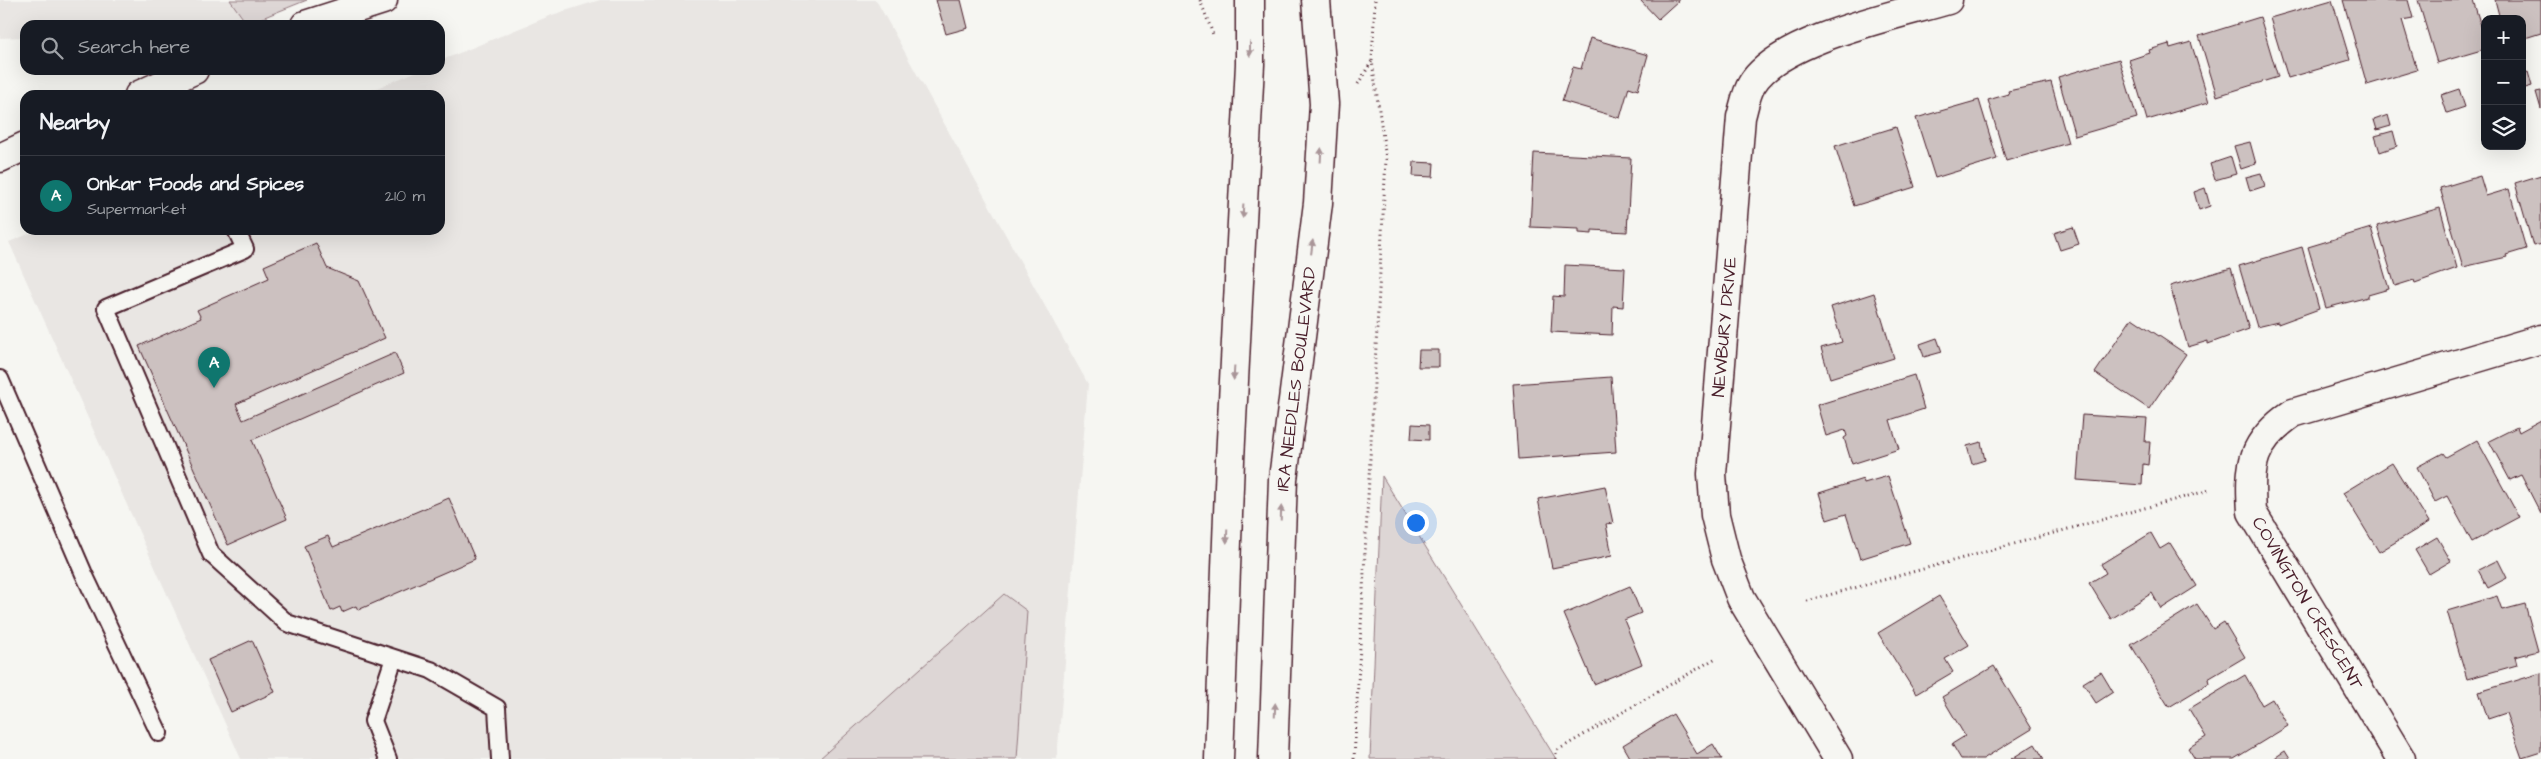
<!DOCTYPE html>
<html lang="en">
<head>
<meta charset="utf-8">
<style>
  body { margin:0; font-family:"Architects Daughter",sans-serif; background:#242831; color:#f1f3f6 }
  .controls { position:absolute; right:15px; top:15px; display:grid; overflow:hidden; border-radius:10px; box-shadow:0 5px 20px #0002 }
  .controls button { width:45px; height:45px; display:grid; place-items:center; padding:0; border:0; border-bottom:1px solid #363941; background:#171b24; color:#f1f3f6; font:25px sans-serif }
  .you { position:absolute; left:1415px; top:522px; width:18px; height:18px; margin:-12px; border:4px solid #fff; border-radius:50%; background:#1a73e8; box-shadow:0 0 0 8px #1a73e833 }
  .badge { display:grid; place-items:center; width:32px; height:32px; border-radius:50%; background:#0f766e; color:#fff; font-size:16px; font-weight:700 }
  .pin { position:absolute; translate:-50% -41px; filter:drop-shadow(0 1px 2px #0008) }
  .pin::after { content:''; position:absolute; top:26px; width:18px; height:15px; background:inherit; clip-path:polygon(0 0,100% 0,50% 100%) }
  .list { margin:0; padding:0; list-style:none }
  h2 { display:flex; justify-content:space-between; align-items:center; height:65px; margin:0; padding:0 20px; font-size:21px }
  h2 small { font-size:16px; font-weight:400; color:#9ea1a6 }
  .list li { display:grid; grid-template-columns:32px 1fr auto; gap:15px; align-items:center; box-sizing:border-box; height:80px; padding:0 20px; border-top:1px solid #363941 }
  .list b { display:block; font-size:19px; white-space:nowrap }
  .list p { margin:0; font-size:16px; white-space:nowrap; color:#9ea1a6 }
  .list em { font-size:16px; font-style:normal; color:#9ea1a6 }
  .icon { flex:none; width:28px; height:28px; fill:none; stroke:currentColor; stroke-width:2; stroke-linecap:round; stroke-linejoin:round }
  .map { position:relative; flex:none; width:2541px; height:759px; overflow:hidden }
  .search { position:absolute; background:#171b24; box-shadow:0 5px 20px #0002; left:20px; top:20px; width:425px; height:55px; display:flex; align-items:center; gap:12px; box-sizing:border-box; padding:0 18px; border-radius:15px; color:#9ea1a6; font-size:19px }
  .panel { position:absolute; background:#171b24; box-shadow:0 5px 20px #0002; left:20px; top:90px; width:425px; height:145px; border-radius:15px }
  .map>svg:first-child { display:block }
  .built { fill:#e9e6e3 }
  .green { fill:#ddd6d5; stroke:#947a80 }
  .building { fill:#ccc1c0; stroke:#4a1f2b }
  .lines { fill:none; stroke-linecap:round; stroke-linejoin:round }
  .service-casing { stroke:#4a1f2b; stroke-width:20 }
  .minor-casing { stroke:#4a1f2b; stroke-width:31 }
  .secondary-casing { stroke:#4a1f2b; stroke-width:31 }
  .path { stroke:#4a1f2b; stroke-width:3; stroke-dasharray:1 4; stroke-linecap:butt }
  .service { stroke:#f6f6f2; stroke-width:16 }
  .minor { stroke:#f6f6f2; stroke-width:28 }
  .secondary { stroke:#f6f6f2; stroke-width:28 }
  .oneway { fill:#a99598 }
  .labels { text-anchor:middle; stroke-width:5; stroke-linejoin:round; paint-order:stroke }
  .street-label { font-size:18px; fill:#4a1f2b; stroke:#f6f6f2 }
</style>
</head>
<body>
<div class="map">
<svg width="2541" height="759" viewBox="0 0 2541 759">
  <rect width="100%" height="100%" fill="#f6f6f2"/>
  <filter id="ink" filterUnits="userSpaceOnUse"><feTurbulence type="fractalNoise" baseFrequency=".02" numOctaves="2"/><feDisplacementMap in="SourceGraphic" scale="10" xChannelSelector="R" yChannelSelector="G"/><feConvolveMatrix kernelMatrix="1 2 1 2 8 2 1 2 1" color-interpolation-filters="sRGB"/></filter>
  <g filter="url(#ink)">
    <path class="built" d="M0,0H230L247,24L25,25V37L0,38Z
      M600,0H876L1088,384L1057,759H241L9,242L39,230H440V95H360L420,70H440V61L552,15Z"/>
    <path class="green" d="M230,0H307L247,24Z
      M1382,476L1556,759H1370Z
      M1004,594L1027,611L1017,759H819Z"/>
    <path class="building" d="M936,0H961L968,28L946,34Z
      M1640,0H1679L1658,19Z
      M2332,0L2350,60L2288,78L2270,18Z
      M2343,0H2408L2413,18L2402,20L2417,70L2367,85Z
      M2418,0H2473L2485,39V49L2437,63Z
      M2495,0H2541V33L2522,39V19H2500Z
      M2260,17L2278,77L2217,96L2199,36Z
      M1590,38L1648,55L1638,90L1629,87L1620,118L1562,101L1573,67L1581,69Z
      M2191,42L2209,102L2147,120L2129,60L2150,53L2149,50L2169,44L2170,48Z
      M2119,59L2137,118L2075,136L2058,77Z
      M2528,72L2532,86L2522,89V74Z
      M2051,82L2068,143L2006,161L1988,100L2009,94L2008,91Z
      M2459,89L2465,107L2447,113L2441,95Z
      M2541,91V109L2536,92Z
      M1979,100L1997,159L1935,178L1916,118Z
      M2388,115L2391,126L2377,130L2374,120Z
      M1896,127L1915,187L1854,206L1835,146Z
      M2393,131L2397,146L2380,152L2375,136Z
      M2250,142L2256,164L2241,169L2234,146Z
      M1534,153L1631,158L1627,232L1592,230V234L1579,233V229L1530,227Z
      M2231,157L2236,174L2215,180L2210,164Z
      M1414,162L1434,163L1433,177L1413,176Z
      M2261,173L2265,186L2250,191L2246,177Z
      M2541,175V244L2533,246L2515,183Z
      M2480,176L2486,196L2509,189L2526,249L2506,255L2507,257L2463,267L2440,188Z
      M2205,188L2210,206L2199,210L2194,192Z
      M2440,208L2457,268L2415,283L2414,280L2395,286L2377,226Z
      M2073,227L2079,244L2060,250L2054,233Z
      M2371,228L2389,289L2368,295V297L2326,308L2308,247Z
      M316,243L327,268L359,281L385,338L236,404L243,420L395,353L404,373L252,440L287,519L228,545L139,346L201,318L197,310L269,278L264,266Z
      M2302,247L2319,309L2278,324V322L2257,327L2239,266Z
      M1565,265L1625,268L1623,307L1613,306L1612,335L1551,332L1553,296L1564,297Z
      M2231,268L2249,329L2208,344V341L2188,347L2170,286Z
      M1874,293L1894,358L1830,378L1821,348L1842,342L1831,307Z
      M2132,318L2186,354L2149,409L2095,373Z
      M1937,338L1942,352L1924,357L1920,344Z
      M1419,350H1439V367H1418Z
      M1914,375L1924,409L1890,420L1899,449L1852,464L1844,438L1847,436L1845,430L1826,436L1817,405Z
      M1611,377L1616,452L1518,459L1513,384Z
      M2082,415L2147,419L2145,442H2150L2148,465L2143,464L2142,485L2077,480Z
      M2541,420V514L2521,475L2510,480L2489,441L2517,427L2519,432Z
      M1412,424L1429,425V440L1411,439Z
      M2477,440L2519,517L2472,542L2447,496L2435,502L2417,467L2443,453L2446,457Z
      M1981,442L1985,460L1972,464L1967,446Z
      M2392,463L2429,522L2379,552L2343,493Z
      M1888,476L1910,543L1860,559L1846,514L1827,520L1819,493L1863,479L1864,483Z
      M1605,486L1613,523L1606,524L1612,556L1552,568L1538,499Z
      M449,498L475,559L358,610L356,606L342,612L340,607L331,611L304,546L328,536L333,547Z
      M2151,533L2160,549L2170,543L2197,586L2161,609L2152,593L2111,619L2089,583L2106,573L2101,564Z
      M2437,537L2451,561L2429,574L2415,550Z
      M2498,560L2507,578L2488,588L2478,570Z
      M1630,586L1641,613L1624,620L1642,664L1594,684L1564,614Z
      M1939,596L1969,645L1945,659L1953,672L1916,694L1878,633Z
      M2497,596L2502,610L2525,604L2538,651L2515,657L2517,665L2467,679L2447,611Z
      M2197,604L2213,629L2224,622L2245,657L2208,679L2209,683L2169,707L2131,645Z
      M252,640L275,692L231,712L208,660Z
      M1994,666L2032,729L1983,759H1961L1952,744L1965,736L1942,697Z
      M2101,672L2113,692L2096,703L2083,683Z
      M2541,673V752L2522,758L2506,713L2488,719L2479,692Z
      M2245,675L2262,705L2272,699L2288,726L2234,759H2195L2188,748L2206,737L2189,709Z
      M1673,714L1697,754L1713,744L1722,759H1631L1623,745Z
      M2035,744L2044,759H2011Z
      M2285,751L2290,759H2273Z"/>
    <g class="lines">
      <g class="service-casing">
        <path id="service" d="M236,230L245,249L106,308L211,554L287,623L431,670L497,708L500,759
          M0,379L84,574L159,733
          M388,759L373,721L394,658"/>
      </g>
      <g class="minor-casing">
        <path id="minor" d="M1838,759L1741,598L1726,559L1715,515L1712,474L1741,117C1744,107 1746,93 1752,84C1779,39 1898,15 1948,0
          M2401,759L2252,512C2249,464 2251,442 2293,413L2541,339"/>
      </g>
      <g class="secondary-casing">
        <path id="secondary" d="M305,25L383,0
          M139,95L194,70
          M0,158L25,146
          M1219,759L1230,460L1250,64V0
          M1273,759L1283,479L1318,203L1324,104L1316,0"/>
      </g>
      <path class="path" d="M1200,0L1214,37
        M1358,84L1372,61
        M1807,601L2210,490
        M1354,759L1386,159L1372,61L1375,0
        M1556,759V751L1716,658"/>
      <use href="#service" class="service"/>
      <use href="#minor" class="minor"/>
      <use href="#secondary" class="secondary"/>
    </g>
    <defs><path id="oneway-solid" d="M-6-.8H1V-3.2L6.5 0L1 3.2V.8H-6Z" transform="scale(1.25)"/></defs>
    <g class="oneway">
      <use href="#oneway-solid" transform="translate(1250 49) rotate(90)"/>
      <use href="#oneway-solid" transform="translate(1321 155) rotate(-87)"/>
      <use href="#oneway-solid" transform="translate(1243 211) rotate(93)"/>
      <use href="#oneway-solid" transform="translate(1312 247) rotate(-83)"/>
      <use href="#oneway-solid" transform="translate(1234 373) rotate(93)"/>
      <use href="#oneway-solid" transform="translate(1281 513) rotate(-88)"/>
      <use href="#oneway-solid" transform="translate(1227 536) rotate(92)"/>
      <use href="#oneway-solid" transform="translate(1275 710) rotate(-88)"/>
    </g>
  </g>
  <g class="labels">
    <g class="street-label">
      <text transform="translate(1724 327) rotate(-85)" y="6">NEWBURY DRIVE</text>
      <text transform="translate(1296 379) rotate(-83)" y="6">IRA NEEDLES BOULEVARD</text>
      <text transform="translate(2308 603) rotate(59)" y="6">COVINGTON CRESCENT</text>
    </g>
  </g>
</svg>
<div class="controls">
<button>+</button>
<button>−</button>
<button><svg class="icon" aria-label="layers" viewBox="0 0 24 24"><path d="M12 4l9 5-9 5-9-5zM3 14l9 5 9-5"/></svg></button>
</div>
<div class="you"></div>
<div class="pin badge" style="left:214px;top:388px">A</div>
<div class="search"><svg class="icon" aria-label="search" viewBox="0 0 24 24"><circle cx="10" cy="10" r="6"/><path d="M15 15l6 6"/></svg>Search here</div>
<section class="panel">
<h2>Nearby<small></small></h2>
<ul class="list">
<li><span class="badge">A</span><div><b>Onkar Foods and Spices</b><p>Supermarket</p></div><em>210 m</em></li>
</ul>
</section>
</div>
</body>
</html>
